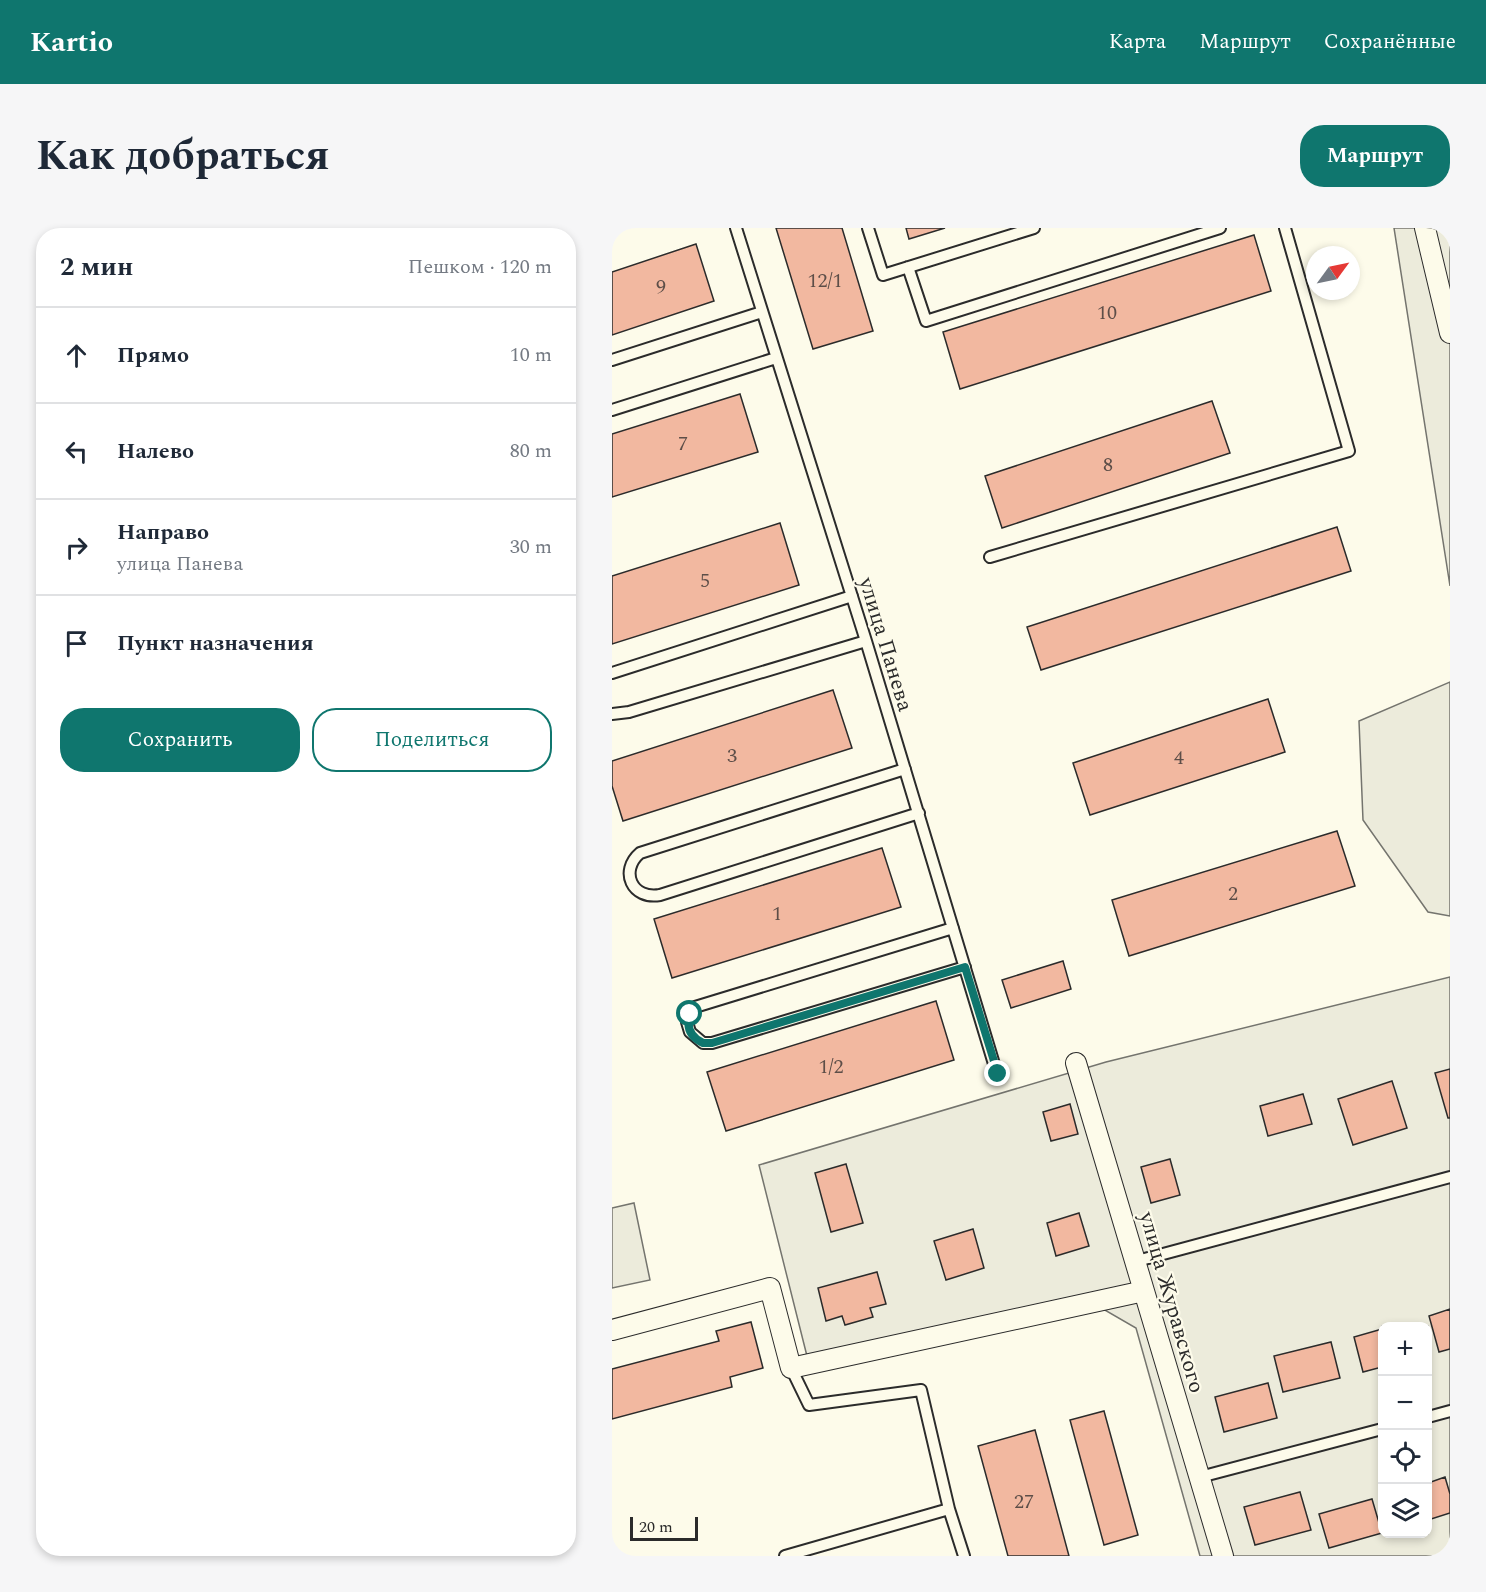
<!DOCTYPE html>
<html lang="ru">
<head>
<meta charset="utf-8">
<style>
  body { margin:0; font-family:Spectral,serif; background:#f6f6f7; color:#1f2937 }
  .controls { position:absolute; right:18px; bottom:18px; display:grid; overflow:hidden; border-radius:12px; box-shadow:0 3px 9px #0003 }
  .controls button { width:54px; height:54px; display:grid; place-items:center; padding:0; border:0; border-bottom:2px solid #e0e1e3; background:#fff; color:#1f2937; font:30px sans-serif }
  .compass { position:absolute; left:694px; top:18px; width:54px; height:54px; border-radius:50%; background:#fff; box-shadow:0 3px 9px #0003; rotate:57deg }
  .scale { position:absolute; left:18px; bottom:15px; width:68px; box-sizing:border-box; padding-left:6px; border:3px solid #2b2b2b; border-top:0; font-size:16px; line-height:21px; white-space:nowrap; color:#2b2b2b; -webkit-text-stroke:4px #fdfbea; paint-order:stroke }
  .stop { position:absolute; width:18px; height:18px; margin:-14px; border:4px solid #0f766e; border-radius:50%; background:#fff }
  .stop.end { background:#0f766e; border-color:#fff; box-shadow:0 2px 6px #0008 }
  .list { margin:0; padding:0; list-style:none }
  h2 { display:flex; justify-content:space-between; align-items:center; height:78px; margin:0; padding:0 24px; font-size:26px }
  h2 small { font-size:20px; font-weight:400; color:#747a83 }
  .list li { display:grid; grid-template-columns:39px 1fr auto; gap:18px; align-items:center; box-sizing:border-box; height:96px; padding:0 24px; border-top:2px solid #e0e1e3 }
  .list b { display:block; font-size:22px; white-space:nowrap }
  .list p { margin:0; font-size:20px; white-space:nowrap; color:#747a83 }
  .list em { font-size:20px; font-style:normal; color:#747a83 }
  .actions { display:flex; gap:12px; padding:18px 24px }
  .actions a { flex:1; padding:14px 0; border:2px solid #0f766e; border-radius:24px; text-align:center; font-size:21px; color:#0f766e }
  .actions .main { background:#0f766e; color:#fff }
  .icon { flex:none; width:33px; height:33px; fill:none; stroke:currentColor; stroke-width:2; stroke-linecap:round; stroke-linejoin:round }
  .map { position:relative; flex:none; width:838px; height:1328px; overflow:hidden; border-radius:24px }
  header { display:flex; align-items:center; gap:36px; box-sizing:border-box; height:84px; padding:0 30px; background:#0f766e; color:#fff }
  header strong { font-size:28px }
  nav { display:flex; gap:33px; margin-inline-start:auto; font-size:21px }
  .intro { display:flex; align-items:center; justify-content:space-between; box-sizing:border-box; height:144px; padding:0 36px }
  h1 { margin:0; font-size:42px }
  .button { padding:15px 27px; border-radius:24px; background:#0f766e; color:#fff; font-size:21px; font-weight:700 }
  main { display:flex; gap:36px; padding:0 36px }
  aside { flex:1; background:#fff; border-radius:24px; box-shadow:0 3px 9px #0003 }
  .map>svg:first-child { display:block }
  .green { fill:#ecebdb; stroke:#74746e; stroke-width:1.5; fill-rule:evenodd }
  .building { fill:#f2b8a0; stroke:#2b2b2b; stroke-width:1.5 }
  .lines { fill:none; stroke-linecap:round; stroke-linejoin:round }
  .lane-casing { stroke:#2b2b2b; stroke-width:14 }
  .street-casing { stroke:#2b2b2b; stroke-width:22 }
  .lane { stroke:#fdfbea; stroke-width:10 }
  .street { stroke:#fdfbea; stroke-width:20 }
  .route { stroke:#0f766e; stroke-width:8 }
  .labels { text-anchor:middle; stroke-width:4.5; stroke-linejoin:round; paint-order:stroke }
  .number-label { font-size:20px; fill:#5d4e48 }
  .street-label { font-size:22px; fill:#2b2b2b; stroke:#fdfbea }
</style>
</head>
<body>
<header>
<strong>Kartio</strong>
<nav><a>Карта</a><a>Маршрут</a><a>Сохранённые</a></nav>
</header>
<div class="intro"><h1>Как добраться</h1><a class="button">Маршрут</a></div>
<main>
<aside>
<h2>2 мин<small>Пешком · 120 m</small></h2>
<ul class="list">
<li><svg class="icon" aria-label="ahead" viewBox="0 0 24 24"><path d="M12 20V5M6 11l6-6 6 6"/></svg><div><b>Прямо</b></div><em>10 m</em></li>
<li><svg class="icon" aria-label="left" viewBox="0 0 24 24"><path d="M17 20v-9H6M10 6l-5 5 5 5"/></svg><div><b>Налево</b></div><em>80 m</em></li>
<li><svg class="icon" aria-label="right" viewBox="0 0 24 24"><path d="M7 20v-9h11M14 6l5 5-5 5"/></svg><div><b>Направо</b><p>улица Панева</p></div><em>30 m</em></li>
<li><svg class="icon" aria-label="arrive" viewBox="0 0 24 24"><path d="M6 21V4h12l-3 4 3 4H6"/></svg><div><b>Пункт назначения</b></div></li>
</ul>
<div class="actions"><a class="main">Сохранить</a><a>Поделиться</a></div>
</aside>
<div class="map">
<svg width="838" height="1328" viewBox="0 0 838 1328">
  <rect width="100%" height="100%" fill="#fdfbea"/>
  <path class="green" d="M782,0H838V358Z
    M838,454V688L816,684L751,592L747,493Z
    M838,749V1328H588L524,1100L486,1078L197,1136L147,937L494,834ZM770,1098H816V1306H770Z
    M22,975L38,1052L0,1060V980Z"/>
  <path class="building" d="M164,0H230L261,103L201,121Z
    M294,0H333L297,11Z
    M642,7L659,63L348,161L331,104Z
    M84,16L102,73L0,107V44Z
    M128,166L146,224L0,269V206Z
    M600,173L618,225L390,300L373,248Z
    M168,295L187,357L0,416V348Z
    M725,299L739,343L429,442L415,399Z
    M221,462L240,520L11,593L0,558V533Z
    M656,471L673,524L478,587L461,535Z
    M725,603L743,658L517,728L500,672Z
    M270,620L289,679L60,750L42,691Z
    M451,733L459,761L399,780L390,752Z
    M324,773L342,832L114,903L95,844Z
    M838,841V890H836L823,845Z
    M780,853L795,900L741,917L726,871Z
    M691,866L700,896L656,908L648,878Z
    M458,876L466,906L439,913L431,884Z
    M558,931L568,967L539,975L529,939Z
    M234,936L251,995L219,1004L203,945Z
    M467,985L477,1018L444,1028L435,995Z
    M361,1001L372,1040L334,1052L322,1013Z
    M265,1044L274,1076L258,1080L261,1089L233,1097L230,1088L214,1093L206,1060Z
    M838,1081V1121L827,1124L817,1088Z
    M139,1094L151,1140L118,1149L120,1159L0,1191V1141L107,1113L104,1103Z
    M770,1101V1139L751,1144L742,1109Z
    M719,1114L728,1150L671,1164L662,1128Z
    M656,1155L665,1190L612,1204L603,1169Z
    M492,1183L526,1307L492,1317L458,1192Z
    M423,1202L457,1328H396L366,1218Z
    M833,1249L838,1266V1285L816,1292V1255Z
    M688,1264L699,1302L643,1317L632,1279Z
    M760,1271L770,1305L717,1320L707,1286Z"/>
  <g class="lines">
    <g class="lane-casing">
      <path id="lane" d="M124,0L254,413L385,846
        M256,0L271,47L422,0
        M296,39L314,93L608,0
        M0,132L150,84
        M0,182L164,130
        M378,329L737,223L673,0
        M0,445L240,368
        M0,486L17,484L254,413
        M293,541L28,625C7,643 20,672 48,667L307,585
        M341,700L83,779L75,794L78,804L91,815H100L353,739
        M525,1033L838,949
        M816,1189L838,1183
        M588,1249L770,1201
        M337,1281L352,1328
        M173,1328L337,1281L309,1162L197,1177L179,1140"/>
    </g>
    <g class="street-casing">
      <path id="street" d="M813,0L838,105
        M464,835L611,1328
        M0,1102L158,1060L179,1140L532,1063"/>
    </g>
    <use href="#lane" class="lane"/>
    <use href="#street" class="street"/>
  </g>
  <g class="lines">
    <path class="route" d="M78,786C74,799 78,809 91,815H100L353,739L386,846"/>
  </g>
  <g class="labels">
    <g class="number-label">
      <text x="213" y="59">12/1</text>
      <text x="49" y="65">9</text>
      <text x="495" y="91">10</text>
      <text x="71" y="222">7</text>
      <text x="496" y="243">8</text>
      <text x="93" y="359">5</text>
      <text x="120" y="534">3</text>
      <text x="567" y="536">4</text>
      <text x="621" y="672">2</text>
      <text x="165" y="692">1</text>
      <text x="219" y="845">1/2</text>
      <text x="412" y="1280">27</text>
    </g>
    <g class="street-label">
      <text transform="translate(275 416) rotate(73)" y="8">улица Панева</text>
      <text transform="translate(561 1074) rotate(74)" y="8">улица Журавского</text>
    </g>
  </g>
</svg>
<div class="controls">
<button>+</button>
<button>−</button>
<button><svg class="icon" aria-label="locate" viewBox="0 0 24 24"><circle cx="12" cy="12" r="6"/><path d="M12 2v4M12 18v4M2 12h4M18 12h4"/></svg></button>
<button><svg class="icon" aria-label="layers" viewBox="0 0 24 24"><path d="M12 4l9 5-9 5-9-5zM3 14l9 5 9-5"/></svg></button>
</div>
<svg class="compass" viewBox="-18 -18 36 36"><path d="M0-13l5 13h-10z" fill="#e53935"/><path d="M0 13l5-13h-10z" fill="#747a83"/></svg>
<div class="scale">20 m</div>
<div class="stop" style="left:78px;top:786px"></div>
<div class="stop end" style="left:386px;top:846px"></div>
</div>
</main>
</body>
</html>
